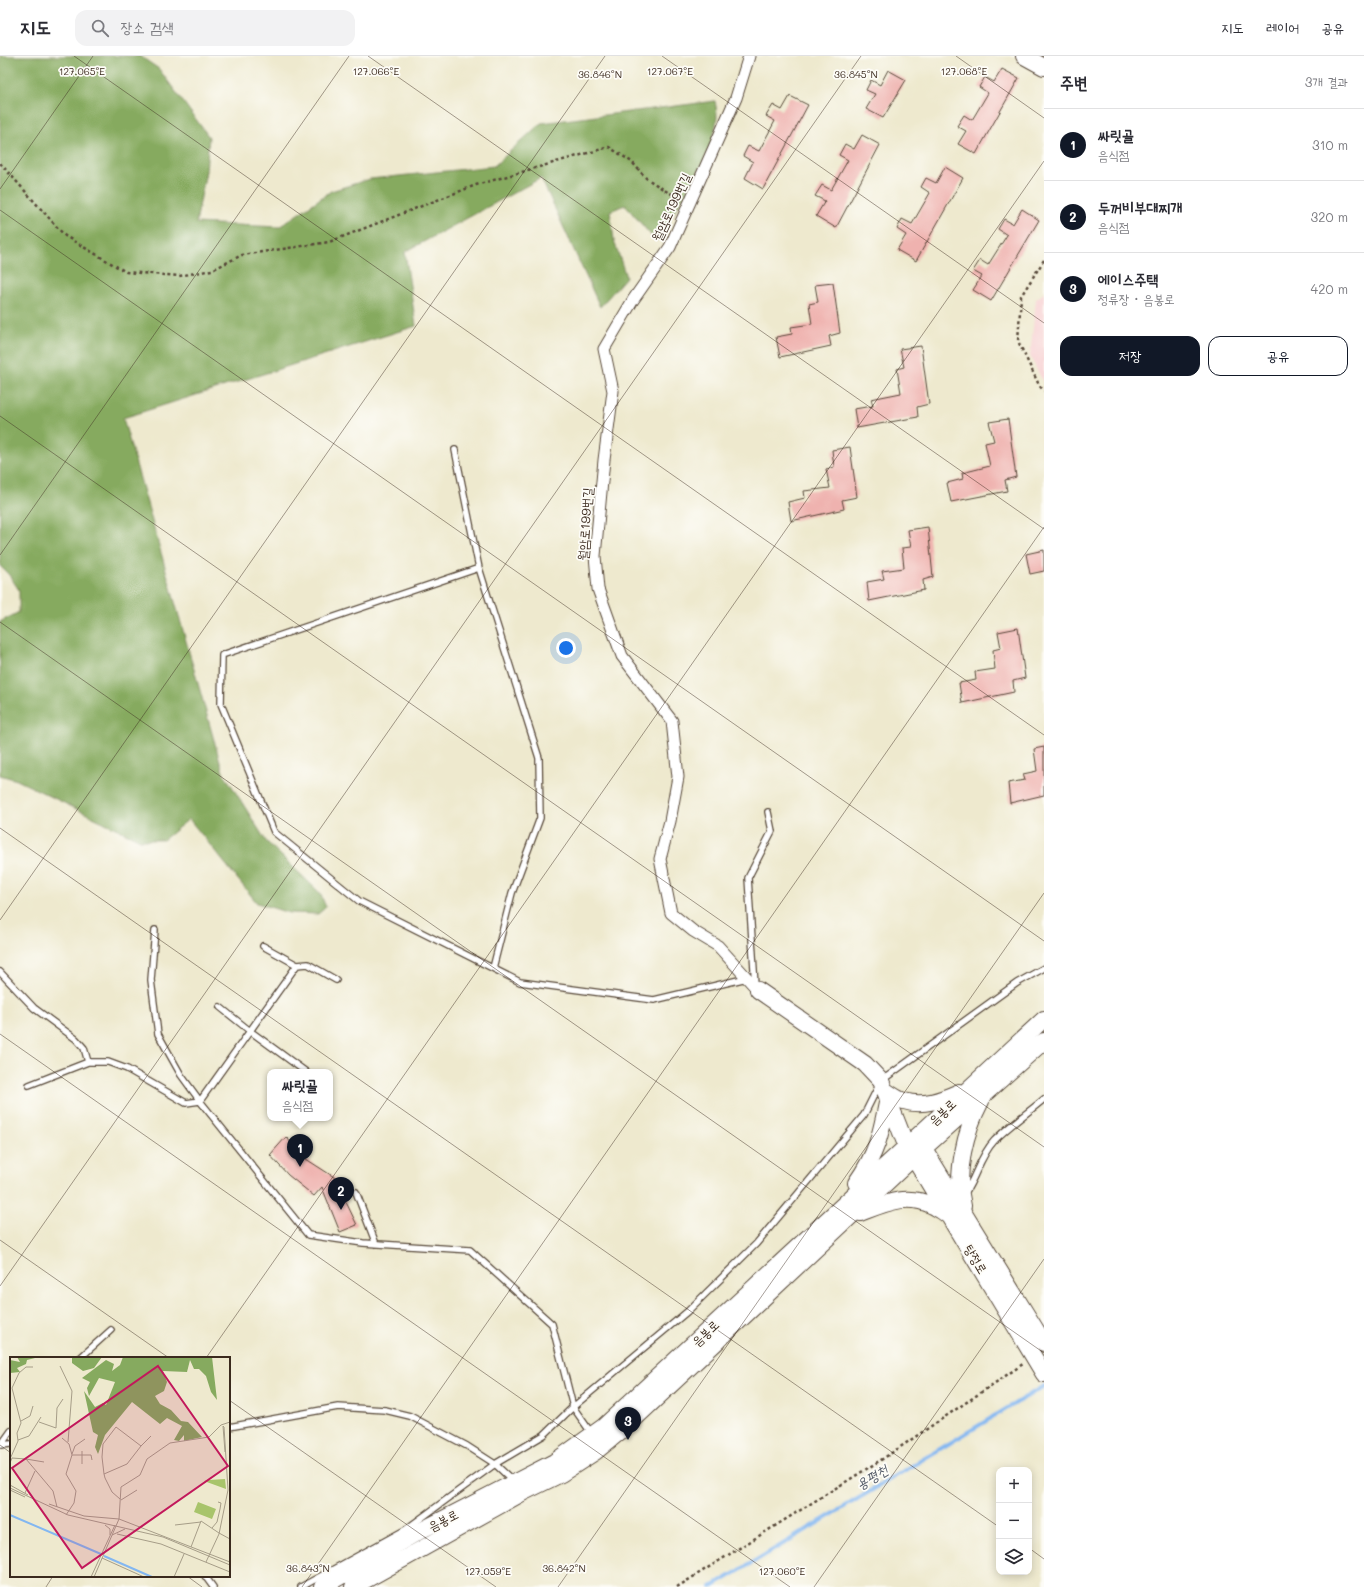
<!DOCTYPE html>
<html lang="ko">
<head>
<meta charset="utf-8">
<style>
  body { margin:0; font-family:Mali,"Poor Story",sans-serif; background:#f2f2f3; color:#2b2b33 }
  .controls { position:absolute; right:12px; bottom:12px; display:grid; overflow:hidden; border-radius:8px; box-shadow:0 2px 10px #0003 }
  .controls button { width:36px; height:36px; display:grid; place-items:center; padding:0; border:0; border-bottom:1px solid #e1e1e2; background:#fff; color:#2b2b33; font:20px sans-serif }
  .you { position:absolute; left:566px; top:592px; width:14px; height:14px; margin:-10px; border:3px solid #fff; border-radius:50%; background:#1a73e8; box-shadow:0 0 0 6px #1a73e833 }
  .badge { display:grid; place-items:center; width:26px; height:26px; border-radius:50%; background:#111827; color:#fff; font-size:13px; font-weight:700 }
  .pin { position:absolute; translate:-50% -33px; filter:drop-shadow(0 1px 2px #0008) }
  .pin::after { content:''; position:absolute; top:21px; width:14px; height:12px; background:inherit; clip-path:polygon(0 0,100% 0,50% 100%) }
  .popup { position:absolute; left:267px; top:1013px; width:66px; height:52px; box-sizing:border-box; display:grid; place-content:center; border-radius:8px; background:#fff; filter:drop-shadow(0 1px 3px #0005); font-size:13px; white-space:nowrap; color:#7c7c81 }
  .popup b { font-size:15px; color:#2b2b33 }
  .popup::after { content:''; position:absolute; left:50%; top:100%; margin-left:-8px; border:8px solid transparent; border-top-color:#fff }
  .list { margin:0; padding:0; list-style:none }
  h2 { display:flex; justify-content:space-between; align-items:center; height:52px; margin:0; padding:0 16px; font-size:17px }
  h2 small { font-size:13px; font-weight:400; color:#7c7c81 }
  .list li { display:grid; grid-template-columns:26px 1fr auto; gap:12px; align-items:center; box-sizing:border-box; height:72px; padding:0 16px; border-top:1px solid #e1e1e2 }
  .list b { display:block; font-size:15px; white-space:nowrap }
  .list p { margin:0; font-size:13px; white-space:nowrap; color:#7c7c81 }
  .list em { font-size:13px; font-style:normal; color:#7c7c81 }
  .actions { display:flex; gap:8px; padding:12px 16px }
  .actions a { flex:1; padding:9px 0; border:1px solid #111827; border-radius:12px; text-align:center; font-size:14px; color:#111827 }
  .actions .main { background:#111827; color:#fff }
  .icon { flex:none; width:22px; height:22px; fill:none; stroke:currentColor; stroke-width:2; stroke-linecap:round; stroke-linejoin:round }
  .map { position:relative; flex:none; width:1044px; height:1531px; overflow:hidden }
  header { display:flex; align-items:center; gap:24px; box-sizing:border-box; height:56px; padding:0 20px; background:#fff; border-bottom:1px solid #e1e1e2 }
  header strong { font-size:19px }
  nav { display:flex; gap:22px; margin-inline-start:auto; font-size:14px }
  .search { width:280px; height:36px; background:#f2f2f3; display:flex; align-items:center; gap:10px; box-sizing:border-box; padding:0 14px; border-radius:12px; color:#7c7c81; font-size:15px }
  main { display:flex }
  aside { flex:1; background:#fff }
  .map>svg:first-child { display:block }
  .built { fill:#f7cfd1 }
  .forest { fill:#86aa5f; stroke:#606a3e }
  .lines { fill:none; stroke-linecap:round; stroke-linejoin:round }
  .stream { stroke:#83b7f1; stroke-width:4 }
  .building { fill:#efb2af }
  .lane-casing { stroke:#564738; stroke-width:8 }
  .street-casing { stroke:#564738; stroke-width:13 }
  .secondary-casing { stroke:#564738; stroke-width:18 }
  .path { stroke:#564738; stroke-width:2.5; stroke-dasharray:3 3; stroke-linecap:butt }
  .lane { stroke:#fff; stroke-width:5.5 }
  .street { stroke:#fff; stroke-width:11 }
  .secondary { stroke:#fff; stroke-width:16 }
  .ticks { fill:none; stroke:#3b2a1e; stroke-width:1; stroke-opacity:0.45 }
  .labels { text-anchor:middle; stroke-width:3.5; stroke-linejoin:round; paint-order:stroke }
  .street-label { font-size:13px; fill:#3b2a1e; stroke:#fdfcf7 }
  .water-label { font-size:14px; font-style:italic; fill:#545b68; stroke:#fdfcf7 }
  .inset-river { fill:none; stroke:#83b7f1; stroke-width:2 }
  .inset-road { fill:none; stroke:#a69d88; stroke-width:1 }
  .view { fill:#c2185b; fill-opacity:0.15; stroke:#c2185b; stroke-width:2 }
  .inset-edge { fill:none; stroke:#3b2a1e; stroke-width:2 }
  .ticks-label { font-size:10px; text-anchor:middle; fill:#3b2a1e; stroke:#fdfcf7; stroke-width:3.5; stroke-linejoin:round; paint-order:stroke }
</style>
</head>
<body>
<header>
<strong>지도</strong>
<div class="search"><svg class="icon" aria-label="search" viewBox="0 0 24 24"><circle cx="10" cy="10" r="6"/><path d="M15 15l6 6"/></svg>장소 검색</div>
<nav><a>지도</a><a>레이어</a><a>공유</a></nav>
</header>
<main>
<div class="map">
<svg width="1044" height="1531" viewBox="0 0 1044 1531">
  <rect width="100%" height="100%" fill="#fdfcf7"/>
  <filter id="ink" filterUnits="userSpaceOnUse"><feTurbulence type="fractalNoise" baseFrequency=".025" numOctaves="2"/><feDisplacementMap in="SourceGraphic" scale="8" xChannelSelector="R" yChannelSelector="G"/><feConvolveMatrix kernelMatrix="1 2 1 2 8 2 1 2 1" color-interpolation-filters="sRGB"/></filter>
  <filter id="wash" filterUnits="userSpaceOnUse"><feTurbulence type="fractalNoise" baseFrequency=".012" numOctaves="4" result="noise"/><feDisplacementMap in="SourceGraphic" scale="16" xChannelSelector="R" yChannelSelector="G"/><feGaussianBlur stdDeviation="0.9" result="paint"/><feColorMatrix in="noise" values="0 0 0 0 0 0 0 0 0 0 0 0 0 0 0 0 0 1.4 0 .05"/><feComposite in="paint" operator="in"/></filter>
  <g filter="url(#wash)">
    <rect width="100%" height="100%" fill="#eee9ce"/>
    <path class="built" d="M1044,237V328L1030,300L1036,243Z"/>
    <path class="forest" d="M0,0H140L159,13L209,81L206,115L196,167L279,171L331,135L370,123L494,110L541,67L715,45C716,50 717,56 717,61C713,104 678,148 656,185L625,149L610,155L614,184L626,221L600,251L541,122L405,196L416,270L123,362L223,716L266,785L320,837L326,851L318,858L289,857L257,847L189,763L163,784H140L17,724L0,719V566L19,556V534L9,519L0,510Z"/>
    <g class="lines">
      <path class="stream" d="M712,1531L1044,1330"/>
    </g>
    <g id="blocks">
      <path class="building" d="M1002,13L1019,22L976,98L958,88L966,75L957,70L964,59L972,64L988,37L979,31L985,21L994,26Z
        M888,14L906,24L883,62L866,53L875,38L866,34L871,24L880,29Z
        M790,40L808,49L763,133L745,122L753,106L743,100L748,90L759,95L775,65L766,60L773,49L782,54Z
        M862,79L880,89L836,172L816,160L825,145L815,140L822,129L831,134L848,104L839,99L845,88L854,93Z
        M945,111L963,122L916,205L897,194L906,179L897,173L902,163L912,168L930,137L921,131L926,122L936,127Z
        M1022,153L1039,164L991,245L973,234L982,220L973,215L980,204L988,209L1007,179L998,173L1004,163L1013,168Z
        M833,227L840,277L829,280L831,290L780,301L776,281L792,278L791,271L812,268L809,248L818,246L815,229Z
        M921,290L929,348L917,351L918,361L857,372L854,353L873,350L871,343L901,337L897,313L904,311L900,293Z
        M1008,363L1016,421L1005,424L1007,435L951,446L947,427L963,423L962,417L990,410L985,387L994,385L989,366Z
        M850,391L857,441L842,444L844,453L791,465L788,446L805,442L804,435L830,432L826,413L834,411L832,394Z
        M928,471L933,521L923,524L924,534L869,545L867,526L884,523L882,515L904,512L902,492L911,491L908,474Z
        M1044,494V515L1030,518L1026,498Z
        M1018,572L1025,622L1013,625L1014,636L962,647L959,627L976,624L975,616L995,613L993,594L1001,592L998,576Z
        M1044,691V739L1010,747L1008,727L1025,724L1023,718L1037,715L1034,693Z
        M286,1081L306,1103L334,1121L357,1169L340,1176L322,1131L314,1140L288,1119L270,1099Z"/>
    </g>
  </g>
  <g filter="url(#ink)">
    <use href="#blocks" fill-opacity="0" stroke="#564738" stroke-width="1"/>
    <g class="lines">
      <g class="lane-casing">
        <path id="lane" d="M455,394L479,512
          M263,890L297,909
          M493,912L512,837L540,762L539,702L479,512L222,599L221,648L274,776L359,845L520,926L654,944L747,922
          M0,916L34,952L76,983L84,992L88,1006
          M336,924L308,908L297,909L200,1045L308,1179L363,1187L470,1194L552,1268L573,1351L592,1378
          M755,929L748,822L772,775L768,756
          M220,951L250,975L306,1016
          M29,1029L88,1006H108L127,1013L186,1047L200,1045L181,1019L158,978L151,924L155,874
          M356,1136L376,1188
          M965,1137C976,1121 980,1100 994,1085C1007,1071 1029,1056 1044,1043
          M80,1302L111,1274
          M229,1371L338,1351L385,1354L410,1360L467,1390L495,1408L513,1425
          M11,1375L1,1389L11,1388
          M205,1520L213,1531
          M301,1531L405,1474L495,1408L544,1379L573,1351L688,1255L756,1188L864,1059L881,1025L1017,927L1044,912"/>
      </g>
      <g class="street-casing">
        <path id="street" d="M749,0L736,42L670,191L633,244L604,293L613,335L604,404L595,500L598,533L622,600L672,665L678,721L670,765L660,803L671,857L693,875L718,890L758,934"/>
      </g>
      <g class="secondary-casing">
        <path id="secondary" d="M1024,0L1044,11
          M758,934L865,1008L881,1025L906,1089L1044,1318
          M884,1034C890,1037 897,1043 904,1045C923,1051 941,1044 959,1036
          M918,1083L1044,1287
          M856,1127C877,1097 881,1078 888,1042
          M963,1150C955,1117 965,1075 981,1045
          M860,1157C886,1147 907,1137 933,1150C938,1153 943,1155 947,1159
          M322,1531L420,1475L554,1406L603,1371L1044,963
          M353,1531L524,1436L561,1418L595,1396L628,1369L914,1101L1044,985"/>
      </g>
      <path class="path" d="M0,107L65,180L126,216L179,220L212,214L242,199L329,186L476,129L609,91L632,106L646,122L666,135L680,142
        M1044,204L1021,240L1018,285L1039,329L1044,335
        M677,1531L884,1402L1023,1308"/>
      <use href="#lane" class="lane"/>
      <use href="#street" class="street"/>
      <use href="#secondary" class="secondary"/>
    </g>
  </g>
  <path class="ticks" d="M74,0L1044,679M368,0L1044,473M662,0L1044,267M956,0L1044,62M0,133L93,0M0,154L1044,885M0,360L1044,1091M0,499L349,0M0,566L1044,1297M0,772L999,1471M0,864L605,0M0,978L790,1531M0,1184L169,1302M0,1230L861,0M206,1302L1044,105M229,1344L496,1531M0,1389L11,1397M1029,1492L1044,1503M187,1520L202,1531M46,1531L53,1520M302,1531L1044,471M558,1531L1044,837M814,1531L1044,1203"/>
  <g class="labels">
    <g class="street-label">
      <text transform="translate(671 151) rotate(-65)" y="5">월암로199번길</text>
      <text transform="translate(585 468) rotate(-86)" y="5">월암로199번길</text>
      <text transform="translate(942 1056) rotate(-43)" y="5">음봉로</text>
      <text transform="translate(976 1203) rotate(59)" y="5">탕정로</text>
      <text transform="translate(705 1277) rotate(-43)" y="5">음봉로</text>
      <text transform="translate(443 1464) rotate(-27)" y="5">음봉로</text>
    </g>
    <g class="water-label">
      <text transform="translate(872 1421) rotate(-31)" y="5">용평천</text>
    </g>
  </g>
  <g transform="translate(10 1301)">
    <rect width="220" height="220" fill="#eee9ce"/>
    <path d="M215,122L216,132L194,124L199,123ZM188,145L206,152L202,162L184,155Z" fill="#a8c46b"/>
    <path d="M7,0H29L17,3L16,7L7,11L10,15L0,16V3L10,5ZM62,0H92L84,11L73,14L62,6ZM113,0H202L207,43L201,35L196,19L189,12H184L180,3L177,15L153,14L157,25L154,34L145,39L150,47L161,53L171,64L178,65L192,80L174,84V78L169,84L164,83L172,69L157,61L150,67L122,45L95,78L88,97L85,90L88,78L83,75L74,34L85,50L93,46L96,48L105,25L89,21L79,39L77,31L80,25L72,21L96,3L104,7L102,14L110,8Z" fill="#86aa5f"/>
    <path class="inset-river" d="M0,158L91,197M94,199L142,220"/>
    <path class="inset-road" d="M50,9L62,34L58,85M11,64L20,59L23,49M29,65L46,71L47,51L53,42M52,81L59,87L62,98M8,83L19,79L31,60M131,89L141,79M62,97L65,89L75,82M0,102L8,84L7,76L11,66L2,31L9,16L16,10H23M34,105L16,102L43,134L47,150M0,106L2,101L16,102M72,107V94M94,117L117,107L131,89L106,70L93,87L92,100L94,117L95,121L102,135L110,142M0,128L18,138M0,131L58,158L153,180L220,208M0,133L15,140M15,136L25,114M111,143L127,133M39,147L74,159L109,162L220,205M56,158L64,146L66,134L56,117L62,98H81L82,103M95,168L100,172V178M165,168L191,165M202,171L207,165L210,152L211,146L208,145M209,176L220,182M107,177L151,187L220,215M102,178L115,172M181,190L191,164L209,176M92,201L134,220M196,205L209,177L218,133L214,70L213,69L215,95M81,220L105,168M84,220L109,162L111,130L130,118L137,102L160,86L199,80L211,68L220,65M164,220L174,197"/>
    <path class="view" d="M148,9L218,109L72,211L2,111Z"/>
    <rect width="220" height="220" class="inset-edge"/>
  </g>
  <g class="ticks-label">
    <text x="964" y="19">127.068°E</text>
    <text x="82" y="19">127.065°E</text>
    <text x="376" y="19">127.066°E</text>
    <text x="670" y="19">127.067°E</text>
    <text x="856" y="22">36.845°N</text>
    <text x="600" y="22">36.846°N</text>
    <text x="308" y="1516">36.843°N</text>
    <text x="564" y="1516">36.842°N</text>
    <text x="488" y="1519">127.059°E</text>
    <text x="782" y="1519">127.060°E</text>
  </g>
</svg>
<div class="controls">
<button>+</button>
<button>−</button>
<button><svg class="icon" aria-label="layers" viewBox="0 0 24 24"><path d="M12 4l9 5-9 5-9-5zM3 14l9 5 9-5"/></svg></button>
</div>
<div class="you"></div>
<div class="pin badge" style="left:300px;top:1111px">1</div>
<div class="popup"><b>싸릿골</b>음식점</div>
<div class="pin badge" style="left:341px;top:1154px">2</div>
<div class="pin badge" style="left:628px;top:1384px">3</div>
</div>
<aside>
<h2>주변<small>3개 결과</small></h2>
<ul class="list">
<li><span class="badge">1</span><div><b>싸릿골</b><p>음식점</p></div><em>310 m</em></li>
<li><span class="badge">2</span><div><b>두꺼비부대찌개</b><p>음식점</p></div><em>320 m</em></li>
<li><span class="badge">3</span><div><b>에이스주택</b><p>정류장 · 음봉로</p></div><em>420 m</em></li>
</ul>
<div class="actions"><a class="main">저장</a><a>공유</a></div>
</aside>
</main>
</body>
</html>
